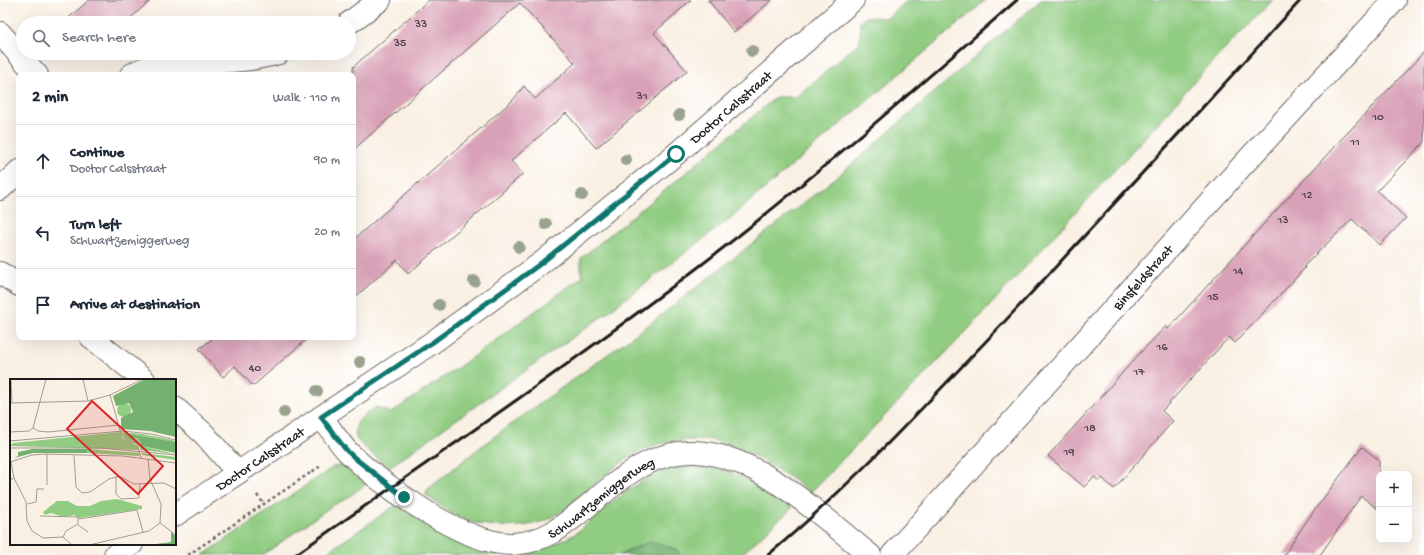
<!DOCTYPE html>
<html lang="en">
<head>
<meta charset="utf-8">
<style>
  body { margin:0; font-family:"Gochi Hand",sans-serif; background:#f6f6f7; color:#1f2937 }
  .controls { position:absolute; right:12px; bottom:12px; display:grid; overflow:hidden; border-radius:8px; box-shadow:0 4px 16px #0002 }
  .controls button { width:36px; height:36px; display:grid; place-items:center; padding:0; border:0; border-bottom:1px solid #e0e1e3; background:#fff; color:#1f2937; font:20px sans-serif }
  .stop { position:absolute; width:12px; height:12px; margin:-9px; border:3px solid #0f766e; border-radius:50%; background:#fff }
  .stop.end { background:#0f766e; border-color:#fff; box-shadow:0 1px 4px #0008 }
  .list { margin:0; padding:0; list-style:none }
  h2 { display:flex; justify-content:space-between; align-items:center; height:52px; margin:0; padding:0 16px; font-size:17px }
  h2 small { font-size:13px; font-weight:400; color:#747a83 }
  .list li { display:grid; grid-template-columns:26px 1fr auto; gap:12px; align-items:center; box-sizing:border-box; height:72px; padding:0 16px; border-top:1px solid #e0e1e3 }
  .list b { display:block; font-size:15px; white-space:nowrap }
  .list p { margin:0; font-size:13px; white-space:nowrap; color:#747a83 }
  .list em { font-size:13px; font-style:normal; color:#747a83 }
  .icon { flex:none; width:22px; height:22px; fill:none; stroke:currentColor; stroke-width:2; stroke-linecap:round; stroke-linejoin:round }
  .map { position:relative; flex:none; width:1424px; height:555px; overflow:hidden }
  .search { position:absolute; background:#fff; box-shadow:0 4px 16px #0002; left:16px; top:16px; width:340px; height:44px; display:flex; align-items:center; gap:10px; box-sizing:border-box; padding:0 14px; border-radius:22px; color:#747a83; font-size:15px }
  .panel { position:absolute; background:#fff; box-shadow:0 4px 16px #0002; left:16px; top:72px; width:340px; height:268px; border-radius:8px }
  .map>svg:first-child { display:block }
  .green { fill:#90cc81; stroke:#56744e }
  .forest { fill:#74b06f; stroke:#486646 }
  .building { fill:#d9a1b7 }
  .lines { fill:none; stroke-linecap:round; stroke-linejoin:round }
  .minor-casing { stroke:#696662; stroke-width:24 }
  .path { stroke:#696662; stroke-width:2.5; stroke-dasharray:3 3; stroke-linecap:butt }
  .minor { stroke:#fff; stroke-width:22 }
  .rail { stroke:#1c1c1c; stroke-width:3 }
  .tree { fill:#99a28c }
  .route { stroke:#0f766e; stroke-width:5 }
  .labels { text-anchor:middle; stroke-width:3.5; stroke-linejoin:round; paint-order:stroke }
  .number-label { font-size:12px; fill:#4b3d43 }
  .street-label { font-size:14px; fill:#1c1c1c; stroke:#fff }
  .inset-road { fill:none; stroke:#a19b93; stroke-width:1 }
  .view { fill:#d62828; fill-opacity:0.15; stroke:#d62828; stroke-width:2 }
  .inset-edge { fill:none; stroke:#1c1c1c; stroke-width:2 }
</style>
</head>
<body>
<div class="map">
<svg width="1424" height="555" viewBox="0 0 1424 555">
  <rect width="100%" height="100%" fill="#fff"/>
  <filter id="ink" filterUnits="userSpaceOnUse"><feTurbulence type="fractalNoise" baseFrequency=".025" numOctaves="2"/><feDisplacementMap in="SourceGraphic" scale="8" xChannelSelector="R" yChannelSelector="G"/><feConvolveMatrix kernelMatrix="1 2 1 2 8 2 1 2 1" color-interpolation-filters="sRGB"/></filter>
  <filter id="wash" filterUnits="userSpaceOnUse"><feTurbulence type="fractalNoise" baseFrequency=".012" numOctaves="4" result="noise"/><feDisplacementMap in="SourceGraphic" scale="16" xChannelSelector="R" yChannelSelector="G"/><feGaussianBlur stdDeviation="0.9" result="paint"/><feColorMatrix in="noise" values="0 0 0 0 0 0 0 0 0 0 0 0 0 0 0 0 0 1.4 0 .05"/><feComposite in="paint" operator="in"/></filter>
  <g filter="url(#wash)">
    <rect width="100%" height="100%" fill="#f9f0e3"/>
    <path class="green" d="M908,0H986L728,220L604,315L388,468L357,440C351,423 363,415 376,407L391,413L463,364L583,276L581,273V258L671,185L776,97H796L860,42V22L866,17L887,18Z
      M1041,0H1273L1197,78L1169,111L963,335L811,492C781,471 748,449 712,440C705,439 697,440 690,440C629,439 601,485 556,515C533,531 484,529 459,517C447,511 437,503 426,495L427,490L484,444L651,323L838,176Z
      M341,465L366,484L346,499L333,505L263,555H203L333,467Z
      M696,467L725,470L751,482L789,505L792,508L741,555H680L677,550L651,541L620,555H323L396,505L462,545L493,553L507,554L542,548L557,543L575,534L612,502L651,475L672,468Z"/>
    <path class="forest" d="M651,541L677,550L680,555H620Z"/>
    <g id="blocks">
      <path class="building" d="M89,0H151L125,23H63Z
        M429,0H691L654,33L687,71L596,148L566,113L511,161L523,174L408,274L397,260L353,299V240L513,100L524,86L535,99L575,63L520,3L353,150V67Z
        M708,0H772L734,32Z
        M1424,52V142L1377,191L1406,218L1380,245L1352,219L1304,266L1305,268L1235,343L1229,337L1162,411L1173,421L1114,489L1102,478L1099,481L1094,477L1084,487L1048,456L1140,353L1166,326L1168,329L1333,148Z
        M210,337H309L253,386L235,366L223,377L199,349L212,339Z
        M1362,447L1379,460V510L1361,496L1320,555H1284L1310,516Z"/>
    </g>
  </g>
  <g filter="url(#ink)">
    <use href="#blocks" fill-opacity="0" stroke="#696662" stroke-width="1"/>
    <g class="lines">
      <g class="minor-casing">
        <g id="minor">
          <path d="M349,23L380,0"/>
          <path d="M0,33L37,75"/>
          <path d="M131,75C151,62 170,65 193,63C222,62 251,61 279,53"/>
          <path d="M0,189L19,171"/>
          <path d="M0,273L19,285"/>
          <path d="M91,337L144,380"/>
          <path d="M175,408L204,434L238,473"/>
          <path id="s1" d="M321,417C330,428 338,441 347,451C381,485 464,545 513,544C527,543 541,539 553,532C600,503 635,450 695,452C760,455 822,517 870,555"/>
          <path id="s2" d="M175,515L433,342L540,264L676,154L853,0"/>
          <path d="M115,555L132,544"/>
          <path id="s3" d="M892,555L1241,167L1395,0"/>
        </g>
      </g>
      <path class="path" d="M257,495L264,504
        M188,555L322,465"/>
      <use href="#minor" class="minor"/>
      <path class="rail" d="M295,555C433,458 572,364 705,262C813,179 915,89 1017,0
        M768,555C847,489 918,413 989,338C1094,227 1197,113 1301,0"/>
    </g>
    <g class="tree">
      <circle cx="752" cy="51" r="6"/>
      <circle cx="679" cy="115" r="6"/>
      <circle cx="626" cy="160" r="6"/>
      <circle cx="582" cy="195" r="6"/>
      <circle cx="546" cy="224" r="6"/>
      <circle cx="519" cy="247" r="6"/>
      <circle cx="474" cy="281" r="6"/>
      <circle cx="439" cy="305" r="6"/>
      <circle cx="360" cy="362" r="6"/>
      <circle cx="317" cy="391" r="6"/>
      <circle cx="284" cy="412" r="6"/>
    </g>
  </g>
  <g class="lines" filter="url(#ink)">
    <path class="route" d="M404,497L356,459L346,450L321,417L433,342L540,264L676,154"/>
  </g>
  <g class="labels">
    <g class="number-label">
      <text x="421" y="27">33</text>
      <text x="400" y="46">35</text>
      <text x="642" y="99">31</text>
      <text x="1378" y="120">10</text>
      <text x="1355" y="145">11</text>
      <text x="1307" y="198">12</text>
      <text x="1283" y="223">13</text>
      <text x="1238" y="274">14</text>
      <text x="1213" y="300">15</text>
      <text x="1162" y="350">16</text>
      <text x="255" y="371">40</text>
      <text x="1139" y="375">17</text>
      <text x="1090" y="431">18</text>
      <text x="1069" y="455">19</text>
    </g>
    <g class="street-label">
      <text dy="5" stroke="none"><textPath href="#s2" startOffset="690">Doctor Calsstraat</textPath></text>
      <text dy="5" stroke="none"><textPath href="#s3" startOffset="374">Binsfeldstraat</textPath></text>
      <text dy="5" stroke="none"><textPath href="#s2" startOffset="102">Doctor Calsstraat</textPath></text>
      <text dy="5" stroke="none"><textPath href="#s1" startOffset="338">Schwartzemiggerweg</textPath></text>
    </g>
  </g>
  <g transform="translate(10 379)">
    <rect width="166" height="166" fill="#f9f0e3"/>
    <path d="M107 31a7 7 0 1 1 14 0a7 7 0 1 1-14 0ZM110,53L112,60L127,66L129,71L0,67L3,64ZM111,53L132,55L163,61L166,63L119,55L128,59L132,67L166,75L131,71L128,64L115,61ZM78,70L130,74L129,77L77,74ZM132,74L166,78V81L132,76ZM107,120L132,127V130L69,139L64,136L54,138L41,134L35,136L33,133L47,122H58L67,127H80L91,122Z" fill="#90cc81"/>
    <path d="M135,0H166V58L140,52L111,50V39L123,33L119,24L106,27L103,17ZM119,55L166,63V74L132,67L128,59L120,58ZM23,70H78L77,74H23L4,79L8,77V73ZM161,153L166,157V166H138L161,163Z" fill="#74b06f"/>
    <path class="inset-road" d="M1,0L2,24M73,0L78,22M100,16L112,58L115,62L127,64L131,79M0,24L78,22L100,16L133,0M23,49L28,52L38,53L109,46M23,49L36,0M0,53L19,52L23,49M0,62L113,52L141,55L166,61M0,69H91L166,76M64,76L66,108L72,114L80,113L99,100L109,97L124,105L154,104L166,110M0,83L22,76L37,75L113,77L166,84M106,98V115L111,120L129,119L130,105M4,99L16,123L17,142L22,152L33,159L53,158L62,166M0,101L4,99L1,83M37,106V75M17,125L26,123L27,110H34M30,137L68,138V145L56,152L53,158M69,140L127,131L133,153M150,144L166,156M68,146L78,153M79,166L139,152L150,144L151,125L140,100L138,80"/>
    <path class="view" d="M82,22L153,87L128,115L57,50Z"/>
    <rect width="166" height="166" class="inset-edge"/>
  </g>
</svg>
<div class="controls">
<button>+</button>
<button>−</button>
</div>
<div class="stop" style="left:676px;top:154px"></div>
<div class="stop end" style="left:404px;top:497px"></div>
<div class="search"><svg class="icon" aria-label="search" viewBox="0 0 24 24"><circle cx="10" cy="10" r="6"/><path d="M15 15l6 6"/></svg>Search here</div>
<section class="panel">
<h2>2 min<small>Walk · 110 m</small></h2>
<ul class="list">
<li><svg class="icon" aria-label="ahead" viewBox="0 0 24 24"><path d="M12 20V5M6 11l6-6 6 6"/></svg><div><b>Continue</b><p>Doctor Calsstraat</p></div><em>90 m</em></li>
<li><svg class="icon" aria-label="left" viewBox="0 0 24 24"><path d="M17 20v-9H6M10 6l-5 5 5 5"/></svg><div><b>Turn left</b><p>Schwartzemiggerweg</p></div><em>20 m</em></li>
<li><svg class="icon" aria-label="arrive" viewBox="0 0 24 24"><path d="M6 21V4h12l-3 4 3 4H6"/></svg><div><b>Arrive at destination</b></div></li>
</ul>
</section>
</div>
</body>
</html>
